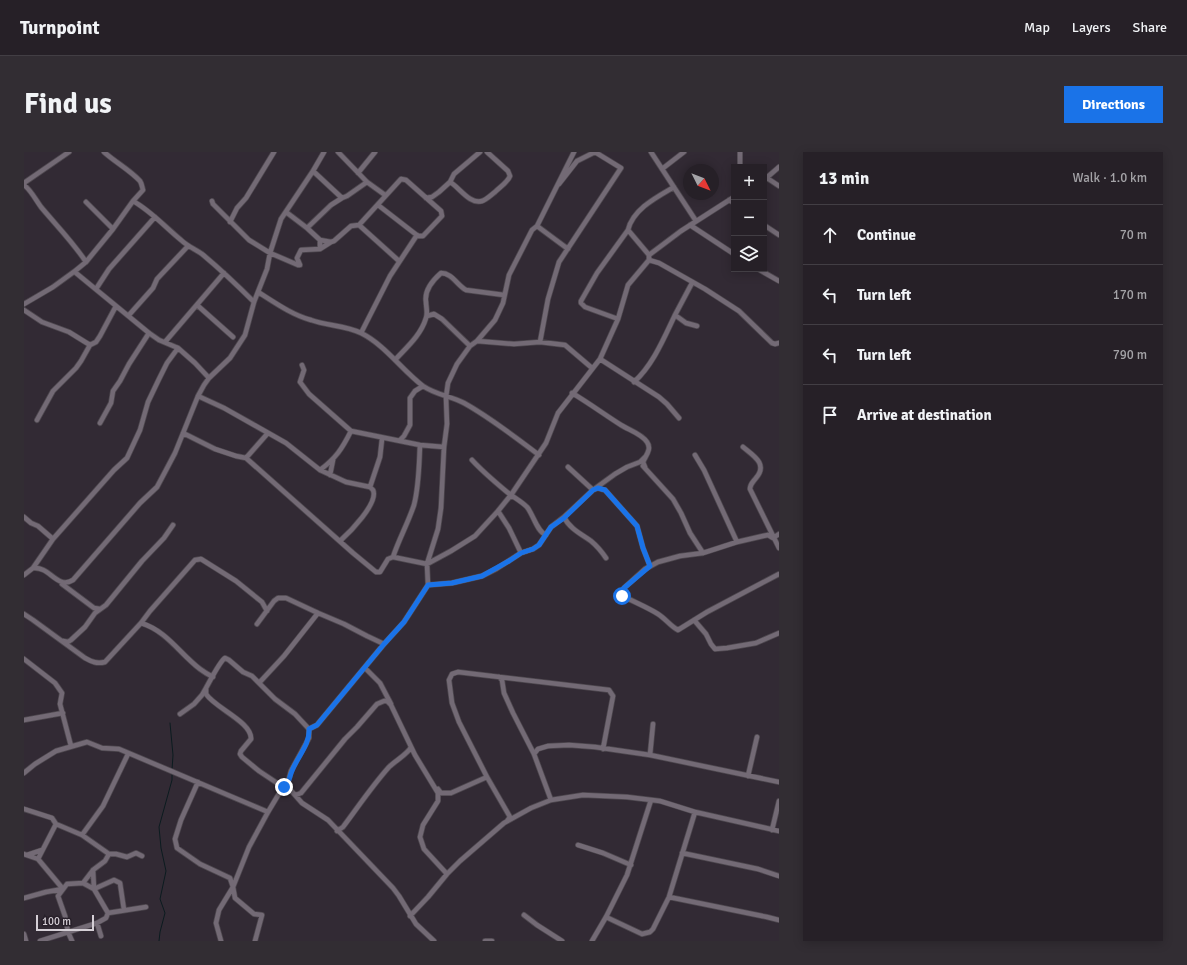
<!DOCTYPE html>
<html lang="en">
<head>
<meta charset="utf-8">
<style>
  body { margin:0; font-family:Signika,sans-serif; background:#322d33; color:#f1f3f6 }
  .controls { position:absolute; right:12px; top:12px; display:grid; overflow:hidden; border-radius:0px; box-shadow:0 2px 10px #0003 }
  .controls button { width:36px; height:36px; display:grid; place-items:center; padding:0; border:0; border-bottom:1px solid #423e44; background:#262027; color:#f1f3f6; font:20px sans-serif }
  .compass { position:absolute; left:659px; top:12px; width:36px; height:36px; border-radius:50%; background:#262027; box-shadow:0 2px 10px #0003; rotate:132deg }
  .scale { position:absolute; left:12px; bottom:10px; width:58px; box-sizing:border-box; padding-left:4px; border:2px solid #d5cfd6; border-top:0; font-size:11px; line-height:14px; white-space:nowrap; color:#d5cfd6; -webkit-text-stroke:3px #28202a; paint-order:stroke }
  .stop { position:absolute; width:12px; height:12px; margin:-9px; border:3px solid #1a73e8; border-radius:50%; background:#fff }
  .stop.end { background:#1a73e8; border-color:#fff; box-shadow:0 1px 4px #0008 }
  .list { margin:0; padding:0; list-style:none }
  h2 { display:flex; justify-content:space-between; align-items:center; height:52px; margin:0; padding:0 16px; font-size:17px }
  h2 small { font-size:13px; font-weight:400; color:#a4a3a7 }
  .list li { display:grid; grid-template-columns:26px 1fr auto; gap:12px; align-items:center; box-sizing:border-box; height:60px; padding:0 16px; border-top:1px solid #423e44 }
  .list b { display:block; font-size:15px; white-space:nowrap }
  .list em { font-size:13px; font-style:normal; color:#a4a3a7 }
  .icon { flex:none; width:22px; height:22px; fill:none; stroke:currentColor; stroke-width:2; stroke-linecap:round; stroke-linejoin:round }
  .map { position:relative; flex:none; width:755px; height:789px; overflow:hidden; border-radius:0px }
  header { display:flex; align-items:center; gap:24px; box-sizing:border-box; height:56px; padding:0 20px; background:#262027; border-bottom:1px solid #423e44 }
  header strong { font-size:19px }
  nav { display:flex; gap:22px; margin-inline-start:auto; font-size:14px }
  .intro { display:flex; align-items:center; justify-content:space-between; box-sizing:border-box; height:96px; padding:0 24px }
  h1 { margin:0; font-size:28px }
  .button { padding:10px 18px; border-radius:0px; background:#1a73e8; color:#fff; font-size:14px; font-weight:700 }
  main { display:flex; gap:24px; padding:0 24px }
  aside { flex:1; background:#262027; border-radius:0px; box-shadow:0 2px 10px #0003 }
  .map>svg:first-child { display:block }
  .lines { fill:none; stroke-linecap:round; stroke-linejoin:round }
  .stream { stroke:#0b1b1f; stroke-width:1 }
  .minor-casing { stroke:#4e484f; stroke-width:6 }
  .minor { stroke:#736a75; stroke-width:4.5 }
  .route { stroke:#1a73e8; stroke-width:5 }
</style>
</head>
<body>
<header>
<strong>Turnpoint</strong>
<nav><a>Map</a><a>Layers</a><a>Share</a></nav>
</header>
<div class="intro"><h1>Find us</h1><a class="button">Directions</a></div>
<main>
<div class="map">
<svg width="755" height="789" viewBox="0 0 755 789">
  <rect width="100%" height="100%" fill="#322a34"/>
  <g class="lines">
    <path class="stream" d="M146,571L149,603L148,618
      M135,789L136,780L141,761L136,747L142,719L137,696L135,675L148,628V622"/>
    <g class="minor-casing">
      <path id="minor" d="M314,0L343,30L361,43
        M627,0L672,69
        M716,0V15
        M638,17L660,0
        M289,19L318,46L323,44L343,30
        M334,21L351,0
        M743,26L755,34
        M740,28L755,15
        M426,30C435,35 446,53 458,49C462,48 467,43 471,40C476,35 484,30 486,24L484,19L463,0
        M0,31L45,0
        M0,33C6,37 12,48 17,55C32,73 49,90 62,110L51,119L52,121L125,181L135,188L154,196L171,211L185,226
        M402,46L408,45L415,40L426,30L430,22L456,0
        M705,48L710,51
        M109,49C127,59 141,75 157,88C163,94 171,97 178,102C196,117 213,133 230,150
        M188,49L189,52L225,88L246,101L274,113H276L273,106L277,98L296,97L307,90
        M62,50L89,77
        M262,60L283,76L296,88V97
        M206,70L213,56L222,46L250,0
        M335,73L375,109
        M666,73L710,102
        M740,73L755,83
        M513,74L544,97
        M283,76L307,53L318,46
        M604,78L625,103
        M296,88L307,90L310,89L327,74L335,73L377,27L382,28L417,59L418,64L399,84H394L354,53
        M625,108L635,111L681,137L715,159L748,191L751,192L755,191
        M62,110L89,77L109,49L119,38C118,35 118,32 116,29C106,18 91,10 80,0
        M734,117L755,129
        M72,137L85,117L131,65
        M234,140C250,150 268,163 287,168C303,174 321,173 337,181C361,193 377,217 399,234C412,243 427,244 440,251C467,266 491,285 515,303
        M0,152L29,135L51,119
        M173,153L209,185
        M0,158L18,170L45,180L66,193
        M105,163L129,136L133,127L164,94
        M651,163L668,131
        M403,164L410,162L418,167L446,194
        M594,167L561,155L557,151V149L573,121L604,78C609,57 633,45 650,35
        M337,181L366,124L393,83
        M453,189L490,192L516,190L541,193L568,216
        M141,190L200,121
        M516,190L524,147L535,110L597,16L571,0L553,9L535,32
        M576,207L635,245L643,252L655,266
        M371,208C383,195 397,183 402,166C404,161 402,155 402,150C400,138 409,128 417,121C428,121 433,133 442,138L480,143
        M278,213L280,218L276,230L285,242L327,279L396,293L420,295
        M610,230C629,213 640,186 651,163L662,171L673,174
        M548,241C565,251 581,263 597,273C605,278 618,282 623,290C628,297 622,303 619,310L621,315
        M174,244L200,256L262,291L296,318L322,330L346,335L349,338C355,351 325,381 316,389
        M13,268L29,239L52,216L57,209L66,193L72,190L76,184L92,154
        M76,271L87,251L89,239L96,229L105,212L125,181
        M159,281L191,297L212,304L222,306L329,401L352,420H356L364,407L369,405C375,387 384,371 390,353C395,334 395,313 396,293
        M376,288L380,284L386,273V246L391,239L399,234
        M719,295C730,304 744,312 732,326C729,330 726,332 726,337L755,396
        M671,303L680,318L713,390
        M222,306L244,281
        M448,308C459,320 471,330 483,340C489,345 497,349 503,355C509,362 513,380 522,383
        M619,314L649,347L657,361L666,381L679,401
        M544,315L569,338L574,336L581,338L613,374L619,396L626,414
        M296,318C312,306 318,297 327,279
        M306,323L309,308
        M346,335L356,305L358,287
        M474,359L485,376L497,401
        M0,365L7,371L14,374L29,387
        M540,365C545,376 557,382 567,389C573,394 578,400 582,406
        M755,382L749,386L744,383L739,384L713,390L679,401L656,404L634,410L621,417L600,436L599,444C610,450 623,455 634,462C642,467 646,474 654,478L683,460L755,422
        M369,405L403,412L427,399L451,384L474,359L487,343L522,291L534,261L576,207L594,167L604,133L625,108V103L657,79L710,45
        M9,416C26,414 33,438 49,428L116,351L133,335L141,320L151,301L174,244L180,233L185,226L206,206L221,183L230,150L243,117L246,101L257,67L289,19L300,0
        M0,423L9,416L29,387L90,318L103,306L116,278L124,250L135,227L143,211L154,196
        M38,432L70,456L76,457
        M404,433L428,431L458,424L472,417L497,401L509,397L515,393L527,375L540,365L569,338L591,322L603,315L616,310L621,305
        M0,462L9,468L61,506C68,510 73,512 81,510L117,471L126,459L171,408L177,407L212,429L238,450L243,459
        M670,468L682,482L687,492L691,497L703,496L732,491L755,481
        M117,471C143,479 156,502 176,517C180,520 185,523 189,525
        M233,472L250,449L254,446H262L294,461L320,472L343,484L360,492L380,470L404,433L403,412L414,377L417,356L420,295L423,272L422,245L424,231L433,212L446,194L453,189L471,168L479,151L485,123L508,78L513,74L550,0
        M39,489L44,490L47,488L61,475L71,461L82,453L118,409L140,386L149,373
        M0,507L31,531L38,541L36,552L47,594
        M341,516L356,531L367,552
        M475,525L478,528L480,541L489,561L510,602L527,648
        M235,531L260,504L294,461
        M156,562L170,552L178,543L182,536
        M0,568L39,561
        M285,577L293,573L360,492
        M510,602L514,597L524,594L545,593L571,595L626,603L755,630
        M626,603L629,572
        M0,621L11,612L32,599L63,590L78,596L95,597L244,660
        M724,624L733,585
        M174,630L157,668L151,687L153,696L176,712L206,726L209,735L211,746L230,762L238,763L231,789
        M263,634L267,619L285,586V577L271,562L251,547L228,524L219,520L205,508L201,506C196,509 186,529 182,536V542C191,556 228,570 227,587L217,599L216,602L218,605L235,619L259,635L263,634L278,651L304,668L369,736L375,744L392,772L410,789
        M414,637L417,641H427L463,625
        M270,642L272,643L277,641L321,587L333,575L353,552L360,549H363L367,553L391,603L414,641V649L399,673L396,685L400,697L423,722
        M0,657L28,666L32,672L58,683L85,702H92L103,705L112,701L118,704
        M483,669L486,665L463,625L435,570L428,551L425,528L428,522L434,520L585,538L589,544L579,597
        M748,678L755,649
        M313,679L319,675C334,655 348,634 365,615C371,609 385,601 387,595
        M58,683L79,654L104,602
        M554,693L579,701L607,713
        M658,701L734,717L755,724
        M0,702L14,707L39,737
        M3,703L18,698
        M14,707L32,672
        M59,731L69,718L81,709L85,702
        M70,737L90,728L96,731L100,758
        M645,745L743,765L755,768
        M0,746L22,740L39,737
        M84,761L122,755
        M500,763L513,773L538,789
        M386,764L404,745L423,722L436,709L480,671L507,656L527,648L559,643L603,645L636,649L671,660L755,679
        M582,765L618,782L626,780L629,777L645,745L671,660
        M73,771L77,784
        M0,782L2,789
        M16,789L73,771L82,766L84,761L70,737L69,718
        M48,789L44,780L41,764L34,744L43,732L59,731L70,737
        M197,789L192,771L195,758L209,735L225,695L244,660L259,635
        M461,789H468
        M568,789L582,765L603,723L627,648"/>
    </g>
    <use href="#minor" class="minor"/>
  </g>
  <g class="lines">
    <path class="route" d="M260,635C266,631 265,625 268,619C273,605 286,593 285,577L293,573L360,492L380,470L404,433L428,431L458,424L485,409L497,401L509,397L515,393L527,375L540,366L569,338L574,336L581,338L613,374L619,396L626,414L600,436L598,444"/>
  </g>
</svg>
<div class="controls">
<button>+</button>
<button>−</button>
<button><svg class="icon" aria-label="layers" viewBox="0 0 24 24"><path d="M12 4l9 5-9 5-9-5zM3 14l9 5 9-5"/></svg></button>
</div>
<svg class="compass" viewBox="-18 -18 36 36"><path d="M0-13l5 13h-10z" fill="#e53935"/><path d="M0 13l5-13h-10z" fill="#a4a3a7"/></svg>
<div class="scale">100 m</div>
<div class="stop" style="left:598px;top:444px"></div>
<div class="stop end" style="left:260px;top:635px"></div>
</div>
<aside>
<h2>13 min<small>Walk · 1.0 km</small></h2>
<ul class="list">
<li><svg class="icon" aria-label="ahead" viewBox="0 0 24 24"><path d="M12 20V5M6 11l6-6 6 6"/></svg><div><b>Continue</b></div><em>70 m</em></li>
<li><svg class="icon" aria-label="left" viewBox="0 0 24 24"><path d="M17 20v-9H6M10 6l-5 5 5 5"/></svg><div><b>Turn left</b></div><em>170 m</em></li>
<li><svg class="icon" aria-label="left" viewBox="0 0 24 24"><path d="M17 20v-9H6M10 6l-5 5 5 5"/></svg><div><b>Turn left</b></div><em>790 m</em></li>
<li><svg class="icon" aria-label="arrive" viewBox="0 0 24 24"><path d="M6 21V4h12l-3 4 3 4H6"/></svg><div><b>Arrive at destination</b></div></li>
</ul>
</aside>
</main>
</body>
</html>
